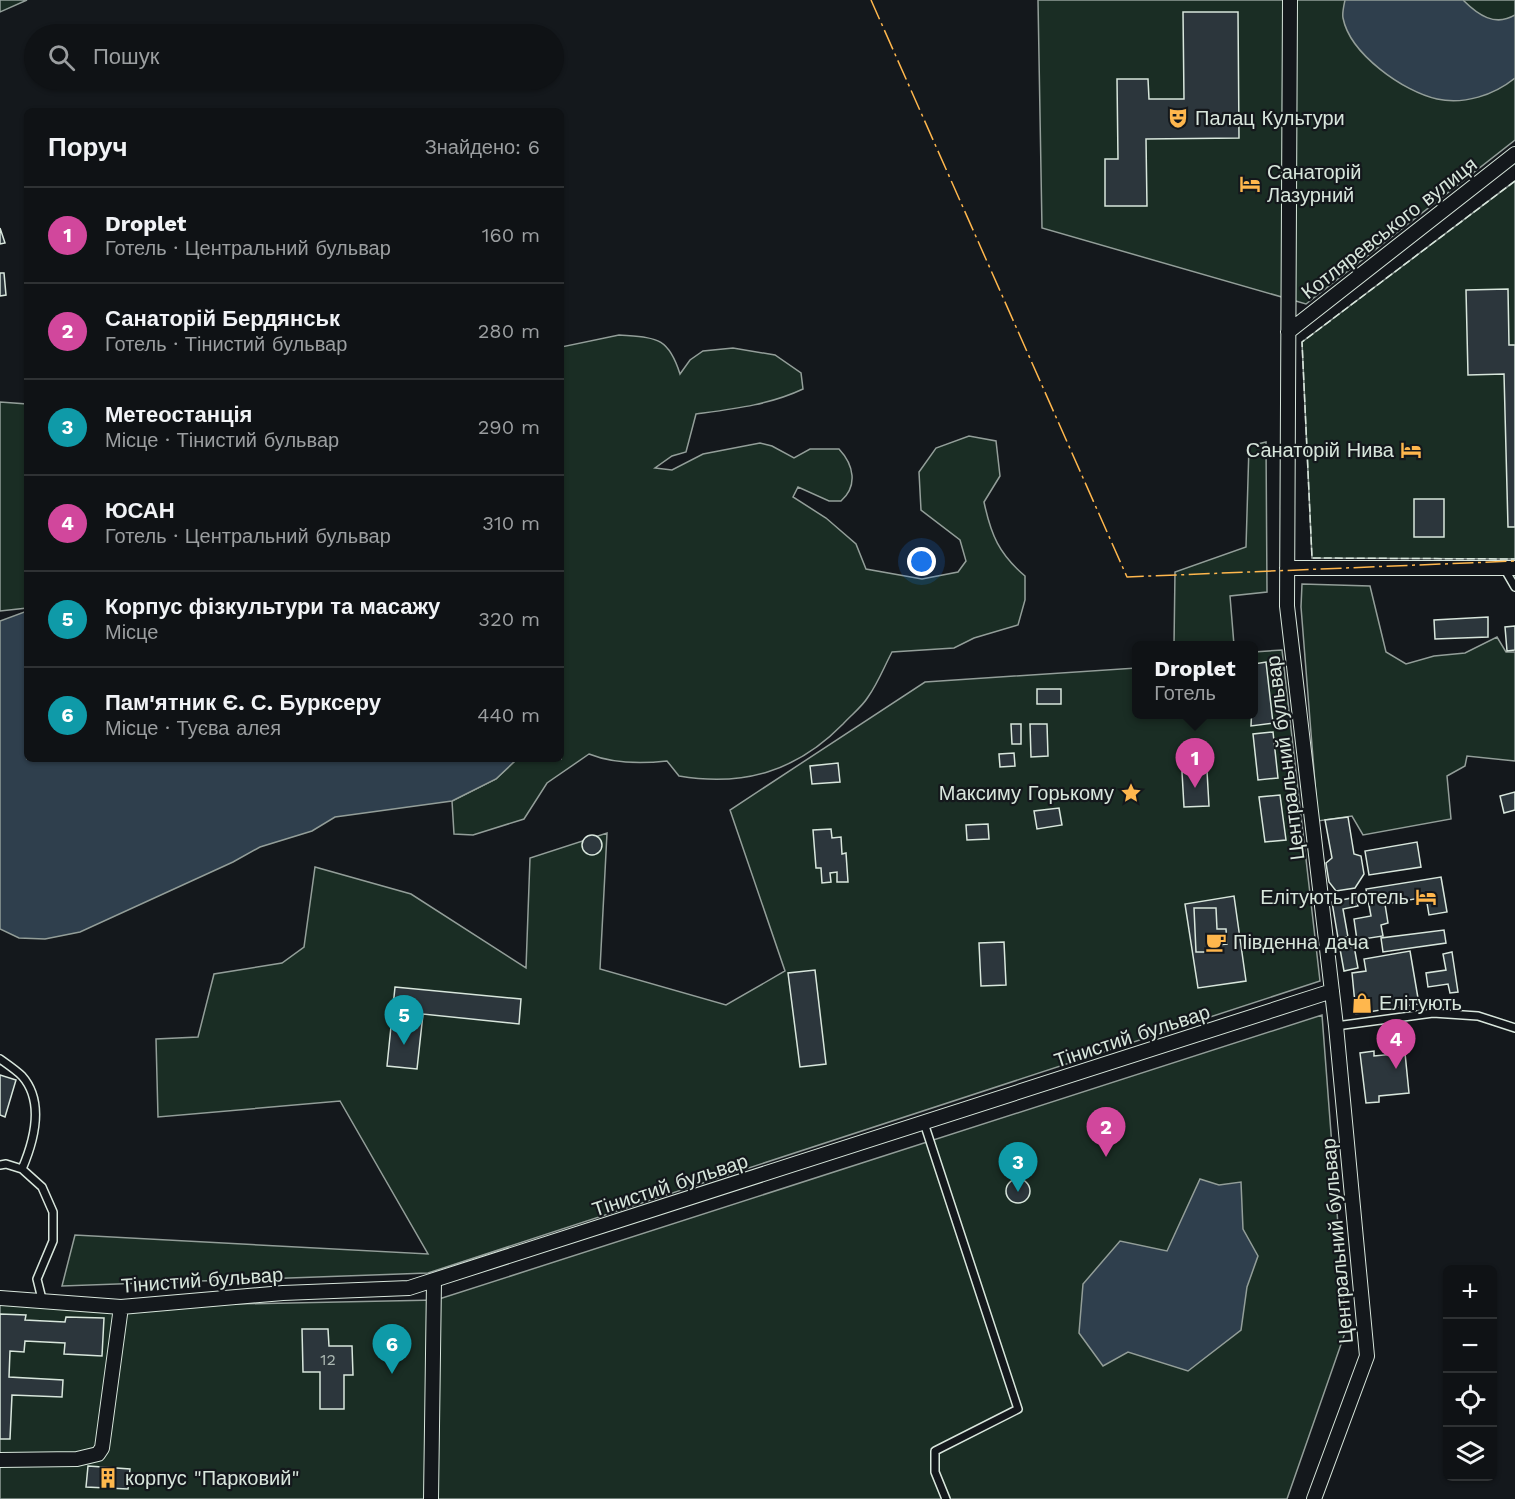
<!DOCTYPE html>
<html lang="uk">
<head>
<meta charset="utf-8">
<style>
  body { margin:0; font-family:"Work Sans",sans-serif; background:#1d2022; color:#f1f3f6 }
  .controls { position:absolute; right:18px; bottom:18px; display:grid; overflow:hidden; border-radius:9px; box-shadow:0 2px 4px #0004 }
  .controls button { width:54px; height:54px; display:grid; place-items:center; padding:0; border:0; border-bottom:2px solid #2f3234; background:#0f1215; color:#f1f3f6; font:30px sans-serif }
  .you { position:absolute; left:922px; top:562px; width:21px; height:21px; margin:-15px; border:4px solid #fff; border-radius:50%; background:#1a73e8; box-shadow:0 0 0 9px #1a73e833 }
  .badge { display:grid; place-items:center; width:39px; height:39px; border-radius:50%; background:#db2777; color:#fff; font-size:20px; font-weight:700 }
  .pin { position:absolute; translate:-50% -50px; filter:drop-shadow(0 2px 3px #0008) }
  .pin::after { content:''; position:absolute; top:32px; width:21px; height:18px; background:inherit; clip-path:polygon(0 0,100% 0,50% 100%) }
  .popup { position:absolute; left:1132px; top:641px; width:126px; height:78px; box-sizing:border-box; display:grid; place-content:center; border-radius:9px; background:#0f1215; filter:drop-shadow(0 2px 4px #0005); font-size:20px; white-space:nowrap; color:#9b9ea0 }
  .popup b { font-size:22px; color:#f1f3f6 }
  .popup::after { content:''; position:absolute; left:50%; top:100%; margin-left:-12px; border:12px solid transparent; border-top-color:#0f1215 }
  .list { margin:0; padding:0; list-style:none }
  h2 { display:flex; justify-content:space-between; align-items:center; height:78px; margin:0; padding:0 24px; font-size:26px }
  h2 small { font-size:20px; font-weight:400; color:#9b9ea0 }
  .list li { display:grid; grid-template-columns:39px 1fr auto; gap:18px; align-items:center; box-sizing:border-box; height:96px; padding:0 24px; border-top:2px solid #2f3234 }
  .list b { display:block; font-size:22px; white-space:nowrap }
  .list p { margin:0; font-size:20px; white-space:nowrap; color:#9b9ea0 }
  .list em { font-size:20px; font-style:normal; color:#9b9ea0 }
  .icon { flex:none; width:33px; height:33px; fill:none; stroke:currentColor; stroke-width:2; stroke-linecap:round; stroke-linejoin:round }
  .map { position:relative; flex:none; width:1515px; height:1499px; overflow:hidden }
  .search { position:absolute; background:#0f1215; box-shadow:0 2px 4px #0004; left:24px; top:24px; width:540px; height:66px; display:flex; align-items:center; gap:15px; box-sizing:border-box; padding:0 21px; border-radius:33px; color:#9b9ea0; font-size:22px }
  .panel { position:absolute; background:#0f1215; box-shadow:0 2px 4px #0004; left:24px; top:108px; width:540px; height:654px; border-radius:9px }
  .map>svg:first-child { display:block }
  .green { fill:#1a2d24; stroke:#939e99; stroke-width:1.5 }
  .water { fill:#2f3f4d; stroke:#939e99; stroke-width:1.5 }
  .building { fill:#2c363c; stroke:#d8e6dc; stroke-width:1.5 }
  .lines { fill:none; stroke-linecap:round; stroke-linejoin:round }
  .lane-casing { stroke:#d8e6dc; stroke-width:10 }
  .street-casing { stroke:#d8e6dc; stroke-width:16 }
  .lane { stroke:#14181c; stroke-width:7 }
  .street { stroke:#14181c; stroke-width:14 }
  .fence { stroke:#d8e6dc; stroke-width:1.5; stroke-dasharray:8 3; stroke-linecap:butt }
  .power { stroke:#ffb74d; stroke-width:1.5; stroke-dasharray:21 4.5 3 4.5; stroke-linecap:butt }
  .labels { text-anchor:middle; stroke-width:4.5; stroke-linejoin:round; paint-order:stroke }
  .number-label { font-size:16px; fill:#adbab4 }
  .poi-label { font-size:20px; fill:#d8e6dc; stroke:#14181c; text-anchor:start }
  .street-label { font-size:20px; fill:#d8e6dc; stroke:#14181c }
</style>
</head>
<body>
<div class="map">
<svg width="1515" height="1499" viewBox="0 0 1515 1499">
  <rect width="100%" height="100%" fill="#14181c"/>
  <path class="green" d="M0,0H27L0,12Z
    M1038,0H1515V140L1306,304L1042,228Z
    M1515,181V559L1312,558L1302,342Z
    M619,335C656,338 668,336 680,374L690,360L703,351L733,348L775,355L801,373L803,389C769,405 733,409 696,414L686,452L672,456L655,468L672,470L703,454L760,443L772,446L794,458L810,449H839C854,465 858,486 841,501H829L798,487L793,497L826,518L856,544L866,569L922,579L958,572L966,561L960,540L921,510L919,472L936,448L969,436L996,441L1000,476L984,502C991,535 999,554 1025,576V600L1018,625L974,638L954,648L892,652C884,667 878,683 868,697C862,707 851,715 843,724C797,771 744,787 679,776L667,761C640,764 614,764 589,754L547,783L524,819L473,835L454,834L452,801L496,779L517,759H561V347Z
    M0,402L27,404V608L0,611Z
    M1266,442L1267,592L1230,596L1234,645H1174L1175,572L1246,547L1249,446Z
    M1302,584L1370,586L1386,652L1406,664L1434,656L1465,653L1497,637L1506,652H1515V761L1467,756L1465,766L1447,776L1451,819L1363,835L1352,816L1318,821L1301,607Z
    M1282,650L1320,981L428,1273L62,1286L75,1235L428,1254L340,1101L158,1117L156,1039L198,1037L214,974L282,963L304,947L315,867L411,894L526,968L530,858L607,833L600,969L726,1005L785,971L730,810L925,682L1136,668V714H1254V652Z
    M1322,1015L1346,1330L1287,1499H0V1303L136,1306L436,1300Z"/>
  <path class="water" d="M1345,0H1463C1478,15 1495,27 1515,15V78C1494,95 1464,105 1437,99C1404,92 1350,54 1343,18C1342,13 1344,5 1345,0Z
    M27,611V759H517L496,779L452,801L335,817L312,831L260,847L233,862L80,932L45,939L19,938L0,929V621Z
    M1200,1179L1219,1185L1241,1182L1243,1229L1258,1256L1247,1287L1241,1330L1188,1371L1128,1352L1103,1366L1079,1333L1083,1284L1120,1241L1167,1251Z"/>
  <path class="building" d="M1183,12H1238L1239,138L1146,139L1147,206H1105V159H1118L1117,79H1148L1149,99H1184Z
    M0,228L5,243L0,244Z
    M0,273H4L6,295L0,296Z
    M1508,289L1509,345H1515V527H1508L1504,374L1468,375L1466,290Z
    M1414,499H1444V537H1414Z
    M1488,617V637L1435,639L1434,620Z
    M1515,626V650L1507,651L1505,627Z
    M1266,662L1273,723L1251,726L1254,664Z
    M1037,689H1061V704H1037Z
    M1011,724H1021V744H1012Z
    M1030,724H1047L1048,756L1031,757Z
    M1273,732L1278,778L1258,780L1253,734Z
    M1014,753L1015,766L1000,767L999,754Z
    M838,763L840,782L812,784L810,766Z
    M1207,771L1209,806L1184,807L1182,772Z
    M1515,792V810L1504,813L1500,796Z
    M1280,795L1286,840L1265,842L1259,797Z
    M1059,808L1062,825L1037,829L1034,811Z
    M1348,817L1354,854L1361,856L1364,874L1355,888L1336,891L1329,882L1326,863L1332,858L1325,820Z
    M988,824L989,839L967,840L966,825Z
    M831,829L832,838L841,837L842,854L846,853L848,882H837V872L830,873L831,882L822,883L821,868H816L813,830Z
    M582 845a10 10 0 1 1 20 0a10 10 0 1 1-20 0Z
    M1417,842L1421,867L1369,875L1365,851Z
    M1441,877L1447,912L1429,915L1426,897L1385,904L1388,923L1381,925L1383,936L1357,940L1354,919L1371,916L1366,889Z
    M1234,896L1246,981L1198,988L1185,904Z
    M1356,897L1358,906L1343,909L1348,937L1338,938L1332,902Z
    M1194,908H1216L1217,929H1226L1227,944L1217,945V952H1196Z
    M1444,930L1446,943L1383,952L1381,938Z
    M1004,942L1006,985L981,986L979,943Z
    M1354,946L1358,968L1344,971L1340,949Z
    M1410,951L1419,1004L1356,1014L1352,973L1366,971L1364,959Z
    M1452,952L1458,992L1450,993L1448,984L1428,987L1426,973L1446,970L1443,954Z
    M815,970L826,1064L800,1067L788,973Z
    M395,987L521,999L519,1024L423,1014L417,1069L387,1066Z
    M1374,1051V1056L1405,1053L1409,1093L1379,1096V1102L1366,1103L1360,1053Z
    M0,1075L16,1080L5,1117L0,1115Z
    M1006 1191a12 12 0 1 1 24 0a12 12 0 1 1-24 0Z
    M0,1314L26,1315L25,1320L65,1322L66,1317L104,1318L102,1356L64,1354L65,1343L25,1341L24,1352L10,1351L9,1377L63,1380L62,1397L12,1395L10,1439H0Z
    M302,1329H328L329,1346H352L353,1375H344V1409H320V1372H303Z
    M88,1466L130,1469L128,1489L86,1487Z"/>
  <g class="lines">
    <g class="lane-casing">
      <path id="lane" d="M1504,568L1515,587
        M1336,1026L1433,1013L1478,1016L1515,1028
        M0,1059C7,1064 16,1070 22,1076C45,1102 34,1141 22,1169
        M924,1123L1018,1409L935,1451V1472L946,1499
        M0,1165L6,1164L22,1169L42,1187L53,1212V1241L37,1279L42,1299"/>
    </g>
    <g class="street-casing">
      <path id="street" d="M1290,0L1287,606L1336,1026L1367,1356L1314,1499
        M1288,332L1515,154
        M1287,568H1515
        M0,1298L121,1307L283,1293L409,1288L1332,991
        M0,1460L77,1459L98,1454L102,1448L121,1307
        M431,1499L434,1281"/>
    </g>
    <use href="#lane" class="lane"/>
    <use href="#street" class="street"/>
    <path class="fence" d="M1515,181L1302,342L1312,558L1515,559"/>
    <path class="power" d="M871,0L1127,577L1515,561"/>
  </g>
  <defs>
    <g id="theatre-bare" transform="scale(1.62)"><path d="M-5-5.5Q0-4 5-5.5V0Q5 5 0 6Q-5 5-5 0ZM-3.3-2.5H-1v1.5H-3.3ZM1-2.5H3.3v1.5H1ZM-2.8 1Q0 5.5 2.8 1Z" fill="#ffb74d" stroke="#14181c" stroke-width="2.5" paint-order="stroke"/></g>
    <g id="hotel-bare" transform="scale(1.62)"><path d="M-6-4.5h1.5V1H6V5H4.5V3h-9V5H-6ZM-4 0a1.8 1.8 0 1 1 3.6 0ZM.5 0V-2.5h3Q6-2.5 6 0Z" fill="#ffb74d" stroke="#14181c" stroke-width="2.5" paint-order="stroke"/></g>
    <g id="sight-bare" transform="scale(1.62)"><path d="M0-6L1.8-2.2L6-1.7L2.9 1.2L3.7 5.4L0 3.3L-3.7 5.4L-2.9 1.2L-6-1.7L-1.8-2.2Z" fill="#ffb74d" stroke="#14181c" stroke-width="2.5" paint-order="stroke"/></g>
    <g id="cafe-bare" transform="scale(1.62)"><path d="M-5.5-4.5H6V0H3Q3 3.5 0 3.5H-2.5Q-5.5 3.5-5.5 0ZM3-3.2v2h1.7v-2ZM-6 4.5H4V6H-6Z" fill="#ffb74d" stroke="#14181c" stroke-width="2.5" paint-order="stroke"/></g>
    <g id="shop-bare" transform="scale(1.62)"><path d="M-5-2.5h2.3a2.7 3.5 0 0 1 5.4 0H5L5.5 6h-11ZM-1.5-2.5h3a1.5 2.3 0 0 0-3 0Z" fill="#ffb74d" stroke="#14181c" stroke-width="2.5" paint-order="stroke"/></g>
    <g id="building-bare" transform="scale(1.62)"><path d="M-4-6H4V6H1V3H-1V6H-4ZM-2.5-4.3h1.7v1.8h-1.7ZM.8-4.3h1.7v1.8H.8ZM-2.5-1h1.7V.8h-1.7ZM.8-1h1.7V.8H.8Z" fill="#ffb74d" stroke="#14181c" stroke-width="2.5" paint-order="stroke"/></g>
  </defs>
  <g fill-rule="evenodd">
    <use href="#theatre-bare" x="1178" y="118"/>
    <use href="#hotel-bare" x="1250" y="184"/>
    <use href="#hotel-bare" x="1411" y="450"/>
    <use href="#sight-bare" x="1131" y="793"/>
    <use href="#hotel-bare" x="1426" y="897"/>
    <use href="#cafe-bare" x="1216" y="942"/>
    <use href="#shop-bare" x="1362" y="1003"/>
    <use href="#building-bare" x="108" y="1478"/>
  </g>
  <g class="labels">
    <g class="number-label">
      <text x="328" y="1365">12</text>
    </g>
    <g class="poi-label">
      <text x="1195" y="125">Палац Культури</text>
      <text x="1267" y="179">Санаторій<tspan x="1267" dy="23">Лазурний</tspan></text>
      <text x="1394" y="457" text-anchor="end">Санаторій Нива</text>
      <text x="1114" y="800" text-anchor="end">Максиму Горькому</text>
      <text x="1409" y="904" text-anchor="end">Елітують готель</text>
      <text x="1233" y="949">Південна дача</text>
      <text x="1379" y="1010">Елітують</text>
      <text x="125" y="1485">корпус "Парковий"</text>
    </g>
    <g class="street-label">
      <text transform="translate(1389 228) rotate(-38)" y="7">Котляревського вулиця</text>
      <text transform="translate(1285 758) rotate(-97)" y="7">Центральний бульвар</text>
      <text transform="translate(1132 1036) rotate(-18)" y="7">Тінистий бульвар</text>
      <text transform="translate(670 1185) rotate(-18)" y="7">Тінистий бульвар</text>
      <text transform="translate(1337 1241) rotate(-95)" y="7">Центральний бульвар</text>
      <text transform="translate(202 1280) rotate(-4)" y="7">Тінистий бульвар</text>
    </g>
  </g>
</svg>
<div class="controls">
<button>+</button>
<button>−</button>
<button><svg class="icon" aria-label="locate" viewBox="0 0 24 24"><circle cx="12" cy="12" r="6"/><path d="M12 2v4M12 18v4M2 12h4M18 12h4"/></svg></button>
<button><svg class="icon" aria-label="layers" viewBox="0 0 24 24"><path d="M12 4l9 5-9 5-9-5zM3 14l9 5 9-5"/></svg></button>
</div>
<div class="you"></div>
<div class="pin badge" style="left:1195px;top:788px;background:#d1479c">1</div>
<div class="popup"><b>Droplet</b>Готель</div>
<div class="pin badge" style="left:1106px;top:1157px;background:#d1479c">2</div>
<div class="pin badge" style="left:1018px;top:1192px;background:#0f9aa8">3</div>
<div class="pin badge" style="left:1396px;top:1069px;background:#d1479c">4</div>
<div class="pin badge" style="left:404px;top:1045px;background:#0f9aa8">5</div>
<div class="pin badge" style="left:392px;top:1374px;background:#0f9aa8">6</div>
<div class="search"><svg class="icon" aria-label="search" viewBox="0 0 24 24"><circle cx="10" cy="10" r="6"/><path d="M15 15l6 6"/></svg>Пошук</div>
<section class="panel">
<h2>Поруч<small>Знайдено: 6</small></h2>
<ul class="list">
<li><span class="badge" style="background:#d1479c">1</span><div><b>Droplet</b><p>Готель · Центральний бульвар</p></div><em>160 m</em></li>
<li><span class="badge" style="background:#d1479c">2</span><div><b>Санаторій Бердянськ</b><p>Готель · Тінистий бульвар</p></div><em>280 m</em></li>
<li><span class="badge" style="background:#0f9aa8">3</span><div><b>Метеостанція</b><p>Місце · Тінистий бульвар</p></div><em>290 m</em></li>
<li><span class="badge" style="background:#d1479c">4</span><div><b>ЮСАН</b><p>Готель · Центральний бульвар</p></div><em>310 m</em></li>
<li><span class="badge" style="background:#0f9aa8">5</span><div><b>Корпус фізкультури та масажу</b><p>Місце</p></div><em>320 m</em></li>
<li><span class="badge" style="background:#0f9aa8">6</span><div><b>Пам'ятник Є. С. Бурксеру</b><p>Місце · Туєва алея</p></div><em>440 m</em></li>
</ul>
</section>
</div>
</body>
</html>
